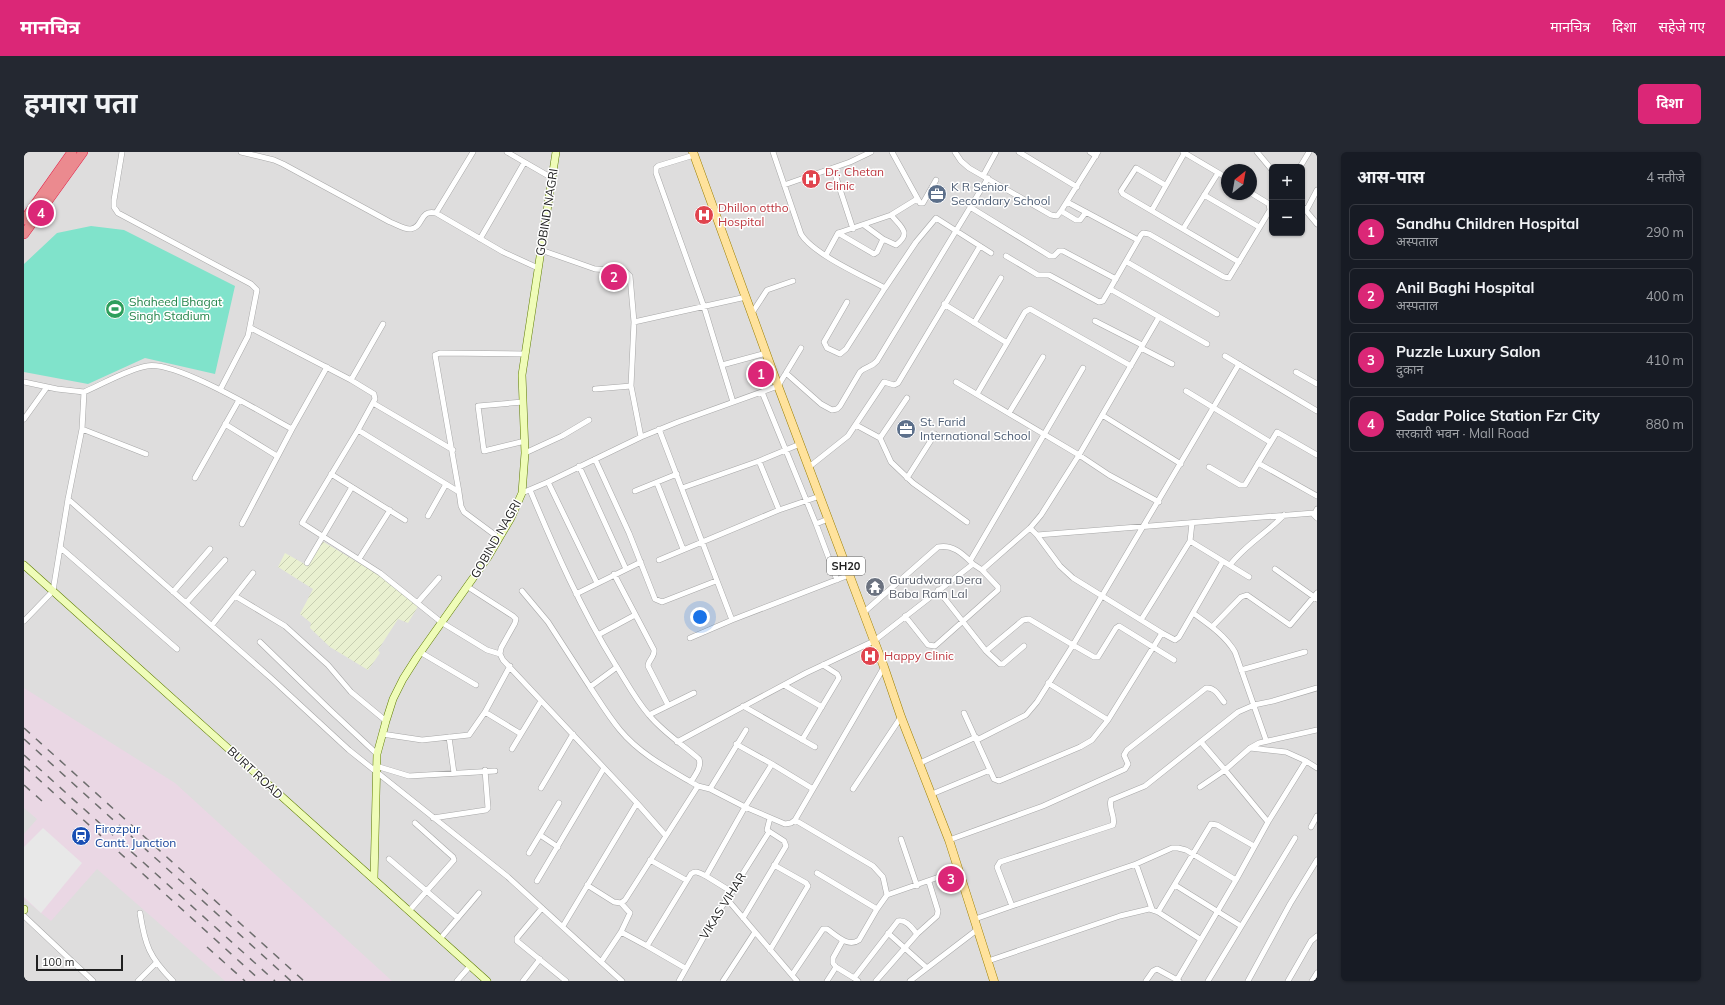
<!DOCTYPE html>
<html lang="hi">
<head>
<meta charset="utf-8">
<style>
  body { margin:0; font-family:Mulish,"Noto Sans Devanagari",sans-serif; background:#242831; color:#f1f3f6 }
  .controls { position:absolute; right:12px; top:12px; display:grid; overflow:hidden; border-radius:6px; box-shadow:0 1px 3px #0004 }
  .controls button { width:36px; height:36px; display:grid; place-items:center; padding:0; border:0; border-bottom:1px solid #363941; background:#171b24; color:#f1f3f6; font:20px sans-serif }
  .compass { position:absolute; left:1197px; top:12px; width:36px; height:36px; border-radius:50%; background:#171b24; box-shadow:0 1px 3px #0004; rotate:31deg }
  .scale { position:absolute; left:12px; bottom:10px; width:87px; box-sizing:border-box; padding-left:4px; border:2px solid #202020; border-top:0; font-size:11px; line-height:14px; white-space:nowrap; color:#202020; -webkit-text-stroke:3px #fff; paint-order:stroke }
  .you { position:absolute; left:676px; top:465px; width:14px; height:14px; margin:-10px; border:3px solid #fff; border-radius:50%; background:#1a73e8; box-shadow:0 0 0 6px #1a73e833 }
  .badge { display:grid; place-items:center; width:26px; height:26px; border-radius:50%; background:#db2777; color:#fff; font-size:13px; font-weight:700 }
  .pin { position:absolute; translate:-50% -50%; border:2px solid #fff; box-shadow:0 1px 4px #0006 }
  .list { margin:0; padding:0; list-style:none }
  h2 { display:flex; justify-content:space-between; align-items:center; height:52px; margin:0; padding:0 16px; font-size:17px }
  h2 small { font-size:13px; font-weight:400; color:#9ea1a6 }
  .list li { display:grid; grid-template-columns:26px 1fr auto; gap:12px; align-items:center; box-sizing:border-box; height:56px; margin:0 8px 8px; padding:0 8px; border:1px solid #363941; border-radius:6px }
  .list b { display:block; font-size:15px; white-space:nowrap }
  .list p { margin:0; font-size:13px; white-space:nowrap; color:#9ea1a6 }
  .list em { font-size:13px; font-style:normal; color:#9ea1a6 }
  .map { position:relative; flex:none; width:1293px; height:829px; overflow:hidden; border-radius:6px }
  header { display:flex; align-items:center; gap:24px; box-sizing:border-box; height:56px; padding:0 20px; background:#db2777; color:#fff }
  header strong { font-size:19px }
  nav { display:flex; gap:22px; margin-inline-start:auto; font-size:14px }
  .intro { display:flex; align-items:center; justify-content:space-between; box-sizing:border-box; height:96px; padding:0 24px }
  h1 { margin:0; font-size:28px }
  .button { padding:10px 18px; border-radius:6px; background:#db2777; color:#fff; font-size:14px; font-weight:700 }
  main { display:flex; gap:24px; padding:0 24px }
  aside { flex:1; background:#171b24; border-radius:6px; box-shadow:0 1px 3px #0004 }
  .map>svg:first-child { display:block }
  .residential { fill:#dedddd; fill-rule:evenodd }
  .railway { fill:#ead7e4 }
  .farmland { fill:url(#farmland-furrows) }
  .pitch { fill:#80e3cb }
  .parking { fill:#e8e8e8 }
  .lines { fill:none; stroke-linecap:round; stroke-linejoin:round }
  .street-casing { stroke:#a7a7a7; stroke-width:6 }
  .secondary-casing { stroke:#5e7d00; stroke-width:8 }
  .primary-casing { stroke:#9b7e00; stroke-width:9 }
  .highway-casing { stroke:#e31e46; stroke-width:10 }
  .street { stroke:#fff; stroke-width:5 }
  .secondary { stroke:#effcb8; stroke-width:7 }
  .primary { stroke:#ffe29c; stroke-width:8 }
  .highway { stroke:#eb8a8f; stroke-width:9 }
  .rail { stroke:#6e6e6e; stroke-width:1.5; stroke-dasharray:8 8; stroke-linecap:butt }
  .labels { text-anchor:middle; stroke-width:3; stroke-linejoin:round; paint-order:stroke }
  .shield { fill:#fff; stroke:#636363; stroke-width:1 }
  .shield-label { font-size:11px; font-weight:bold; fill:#202020 }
  .health-label { font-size:12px; fill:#be3a42; stroke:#fff; text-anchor:start }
  .service-label { font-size:12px; fill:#4e5e75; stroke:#fff; text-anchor:start }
  .street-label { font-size:12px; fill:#202020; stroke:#fff }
  .leisure-label { font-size:12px; fill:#27864d; stroke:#fff; text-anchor:start }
  .worship-label { font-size:12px; fill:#5b616d; stroke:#fff; text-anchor:start }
  .transit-label { font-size:12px; fill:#164399; stroke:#fff; text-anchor:start }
</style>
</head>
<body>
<header>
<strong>मानचित्र</strong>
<nav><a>मानचित्र</a><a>दिशा</a><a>सहेजे गए</a></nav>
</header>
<div class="intro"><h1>हमारा पता</h1><a class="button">दिशा</a></div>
<main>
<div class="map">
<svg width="1293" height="829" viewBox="0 0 1293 829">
  <defs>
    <pattern id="farmland-furrows" width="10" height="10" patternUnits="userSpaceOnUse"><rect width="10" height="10" fill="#e9f0d0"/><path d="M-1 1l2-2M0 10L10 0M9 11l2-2" fill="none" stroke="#c8ceb2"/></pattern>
  </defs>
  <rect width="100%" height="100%" fill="#f1efe6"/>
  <path class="residential" d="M0,0H1293V829H0ZM1248,15H1278V81H1248ZM1203,18H1227V42H1203Z"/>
  <path class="railway" d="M0,536L151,631L368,829H201L73,717L27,769L0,747V682L13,667L0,656Z"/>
  <path class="farmland" d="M298,389L377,436L396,451L384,471L374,467L354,498L356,501L344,518L306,495L286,476L287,471L276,462L289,437L254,415L261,401L284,414Z"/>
  <path class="pitch" d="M67,74L100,78L211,134L191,222L121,206L64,232L0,220V112L33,81Z"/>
  <path class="parking" d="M19,676L58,711L17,761L0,745V695Z"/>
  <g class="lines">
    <g class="street-casing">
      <path id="street" d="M98,0L90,48V55L94,61L227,132L233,138L224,184L196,238
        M217,0L250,8L259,12L366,70C372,72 381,78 387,77C400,75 395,57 412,61L479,100L514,116
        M483,0L528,26
        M749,0L777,82C789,102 839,124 861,136L822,197L816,202L803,196L800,190L823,150
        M868,0L896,51H899L912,28
        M931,0L937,9L945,16L1027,63L1033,64L1037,59L1074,0
        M995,0L1053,35
        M1066,0L1072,4
        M1159,0L1203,26
        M1233,0L1248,18
        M670,3L634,14L632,16V21L680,155L709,250
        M1276,15L1285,0
        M809,16L829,77
        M959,24L972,0
        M760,33L826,10L847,0
        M1141,33L1112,16L1097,39L1099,42L1215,110
        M1180,43L1235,75
        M1043,50L1114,88
        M1278,54L1293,72
        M946,55L1026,104H1030L1035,99H1039L1092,127
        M1128,58L1161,0
        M1037,59L1052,68H1056L1062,60
        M1282,59L1293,38
        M412,61L449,0
        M1159,77L1194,21
        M814,81L850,102L853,100L859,87L840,73
        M456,87L500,11
        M859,87L872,93C888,81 877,75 867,63
        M517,98L571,117L601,119L606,124L610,170L607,234L617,285
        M802,103L814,81L867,63L893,47
        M982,104L1014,123H1025L1075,150L1079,149L1117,83L1119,81L1125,82L1200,125L1205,126L1246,58L1245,52L1227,41
        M1103,110L1193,162
        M861,136L892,90L912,66L967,101
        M1086,137L1183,192
        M920,152L983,191L953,242
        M728,161L743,138L769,129
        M1071,169L1118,193
        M610,170L722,145
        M950,171L977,126
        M227,176L327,228L350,242L351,247L334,278L435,340L437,354L440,360L475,386
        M983,191L1001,160L1006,157L1107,214
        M1117,196L1148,212
        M1201,204L1293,259
        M698,213L742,201
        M1272,220L1293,232
        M762,221L797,252L808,258L813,257L816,254L836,220C842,214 847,216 853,209L964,26
        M327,228L359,172
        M0,230L33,237L60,240L58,277L44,347L29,439L0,469
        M932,230L1055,303L1085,323L1135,350
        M571,237L607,234
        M1162,239L1246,290
        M60,240C79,232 104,217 123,214C151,208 240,262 268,277L303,215
        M738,240L792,372L804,367
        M499,250L454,254L460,299L501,289
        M349,251L429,298
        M985,261L1019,205
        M1078,263L1157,312
        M0,267L23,235
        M201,272L253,304
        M832,273L856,286L867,310L889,331L943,370
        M58,277L122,302
        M635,277L708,468
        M334,278L278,371L356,421L417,470L463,498L476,502
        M856,286L883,246
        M501,301L538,284L565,268
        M571,307L605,381L631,447L638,450L692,429
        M735,309L755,358
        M1234,311L1293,344
        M555,314L602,417
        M785,315L824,284L860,230L870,233L874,231L956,94
        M1185,315L1216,333H1221L1253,280L1293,303
        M307,322L381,368
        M171,326L215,248
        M883,326L911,282
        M524,330L573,431
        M633,331L659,397
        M658,336L735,309L776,292
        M506,338C531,398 557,457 591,512C602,529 611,547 625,563C639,580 658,592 675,607C678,615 671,623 667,630L674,634
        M611,339L653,322
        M435,340L411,203L416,201L501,202
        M498,341L524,330L617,285L654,270L754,234L777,196
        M44,347L248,527L325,598L484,725L598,829
        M1293,357L1290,363L1293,366
        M404,364L422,332
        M218,372L268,277
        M792,372L813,428
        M1006,376L1017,363L1055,303L1135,165
        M1013,383L1036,414L1049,426L1138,481L1084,568
        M1166,389L1225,425
        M37,396L153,497
        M335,407L366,358
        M635,408L755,358L796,344
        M946,409L1059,216
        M283,411L328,335
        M1206,413C1221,393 1243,381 1260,363
        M1251,417L1293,447
        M590,422L630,498C631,505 624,508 624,514L644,553
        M444,435L489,464L492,467L491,471L477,496L476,502L479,508L613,651L642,684L601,748L597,751L590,750L563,733
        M914,438L962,499L976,512H979L1000,494
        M498,439L524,470L566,535
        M149,440L186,397
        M552,442L617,410
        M211,444L261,474L304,513L327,540L362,569
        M394,450L415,426
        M162,451L201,408
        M839,461L914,395C928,392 938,401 948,411
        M1169,461C1184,472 1201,483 1211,500L1242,588
        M881,464L904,493L911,494L974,438V435L958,418
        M1117,468L1166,389L1168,371
        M188,473L229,421
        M1188,475L1217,445L1223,443L1266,473L1293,441
        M1138,481L1151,488L1155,485L1199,409
        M574,483L611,463
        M666,486L708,468L825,423
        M236,490L306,558L353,602
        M396,500L452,533
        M1150,508L1095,474L1092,476L1074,505H1070L1049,493L1215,212
        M593,515L566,535C576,550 585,565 596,578C615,601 641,615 667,630
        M1217,518L1281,500
        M760,533L798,555
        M719,554L791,595
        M461,560L497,582
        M940,561L970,627L975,629L1056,595L1068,588L1084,568L1024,531
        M625,563L670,541
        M358,582L398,588L445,583L461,560L486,514
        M425,585L430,621
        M778,588L815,526L813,522L799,513
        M953,588L1002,563L1013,550L1049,493L1005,467L999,468L962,499
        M653,590L782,521L850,489L949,412L958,418L1006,376L1013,383L1290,361
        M1177,590L1201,618L1226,596L1235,591L1293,578
        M712,592L748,612
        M1226,596L1262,600L1282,609
        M488,597L517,549
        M896,611L952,585
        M352,614L385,624L471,619
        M1176,635L1201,618L1244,670L1282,609L1293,616
        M517,636L549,582
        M686,637L722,578
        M829,637L877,565
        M908,642L966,618
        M409,666L462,658L464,656L461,618
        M771,668L860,515
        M1287,675L1293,664
        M516,683L534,695
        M642,684L674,634L686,637L721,655L761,672L767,671L771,668L849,714L859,725L863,743
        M877,687L893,734
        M925,688L1019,654L1101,617L1104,612L1100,603L1103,598L1182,536C1191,535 1195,544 1200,550
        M505,701L535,651
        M365,707L434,766
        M626,708L662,728
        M1112,712L1128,757
        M793,721L853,757
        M513,729L580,616
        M1151,733L1217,774
        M708,740L682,724L721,655L748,612L789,637
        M703,747L773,829
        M597,751L606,761L597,780
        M988,754L1112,712L1148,696H1154L1162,698L1212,728
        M518,756L493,786V789L542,829
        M385,759L430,708L429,705L391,671
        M1134,760L1187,672L1193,673L1230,694
        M116,761C121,793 125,805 149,829
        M0,764L69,829
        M719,766L762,694L760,689L743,678L746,666
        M951,767L988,754L973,715L976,710L1089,673C1092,665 1084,656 1087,648L1121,634L1214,560L1230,553L1249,549L1293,536
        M539,774L613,651
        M864,781L903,816
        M893,782L913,764L914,759L905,730
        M416,787L455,741
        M746,798L784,734L782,731L750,713
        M964,809L1096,764L1125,757L1134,760L1176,787
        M577,810L597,780L623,794
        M812,815L809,811V806L819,788
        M661,816L623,794L667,722C672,718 676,721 682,724
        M768,823L799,777H803C812,783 824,796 835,788L853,757L863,743L935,718
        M1153,828L1212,728L1244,670
        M114,829L132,811
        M433,829L446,814
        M499,829L516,807
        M655,829L687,772L745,680
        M699,829L731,780
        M803,829L812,815L830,826
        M834,829L830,826L874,769C882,767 888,776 893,782L852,829
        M886,829L954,777
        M1122,829L1129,819L1133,817L1155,829
        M1184,829L1271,686
        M1224,829L1266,752L1293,708
        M1264,829L1287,789L1293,784
        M1288,829L1293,821"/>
    </g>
    <g class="secondary-casing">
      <path id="secondary" d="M0,413L463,829
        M350,727L353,602L362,569L369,547L379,527L393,505L464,405L487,366L498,341L501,301L498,223L532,0
        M0,757V758"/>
    </g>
    <g class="primary-casing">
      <path id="primary" d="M669,0L754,234L860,515L877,565L925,688L970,829"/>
    </g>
    <g class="highway-casing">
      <path id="highway" d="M0,68L48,0
        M0,82L59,0"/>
    </g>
    <use href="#street" class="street"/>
    <use href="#secondary" class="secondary"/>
    <use href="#primary" class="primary"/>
    <use href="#highway" class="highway"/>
    <path class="rail" d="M0,576L280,829
      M0,587L267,829
      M0,603L251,829
      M0,614L237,829
      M0,633L18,649
      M183,795L221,829"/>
  </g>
  <defs>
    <g id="hospital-disc" transform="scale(1)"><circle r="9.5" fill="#e0444e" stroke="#fff"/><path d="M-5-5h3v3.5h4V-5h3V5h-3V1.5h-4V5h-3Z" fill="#fff"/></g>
    <g id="office-disc" transform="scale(1)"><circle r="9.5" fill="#5c6f8a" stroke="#fff"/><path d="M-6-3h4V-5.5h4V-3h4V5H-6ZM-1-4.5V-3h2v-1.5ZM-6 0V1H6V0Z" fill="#fff"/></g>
    <g id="stadium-disc" transform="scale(1)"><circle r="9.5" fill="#2e9e5b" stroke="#fff"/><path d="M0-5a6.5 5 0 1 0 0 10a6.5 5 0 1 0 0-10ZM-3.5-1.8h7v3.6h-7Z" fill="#fff"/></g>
    <g id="temple-disc" transform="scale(1)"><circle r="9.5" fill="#6b7280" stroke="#fff"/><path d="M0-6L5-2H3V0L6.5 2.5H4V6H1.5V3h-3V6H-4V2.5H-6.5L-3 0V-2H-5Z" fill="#fff"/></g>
    <g id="station-disc" transform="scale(1)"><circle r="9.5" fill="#1a4fb4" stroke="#fff"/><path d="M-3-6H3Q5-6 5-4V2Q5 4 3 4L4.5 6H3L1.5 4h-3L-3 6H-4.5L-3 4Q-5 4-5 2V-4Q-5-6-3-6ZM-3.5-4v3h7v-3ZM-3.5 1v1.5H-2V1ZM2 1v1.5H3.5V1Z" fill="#fff"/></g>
  </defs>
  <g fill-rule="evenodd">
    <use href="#hospital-disc" x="787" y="27"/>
    <use href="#office-disc" x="913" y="42"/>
    <use href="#hospital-disc" x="680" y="63"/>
    <use href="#stadium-disc" x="91" y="157"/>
    <use href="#office-disc" x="882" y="277"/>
    <use href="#temple-disc" x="851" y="435"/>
    <use href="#hospital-disc" x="846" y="504"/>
    <use href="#station-disc" x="57" y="684"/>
  </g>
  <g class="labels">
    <rect class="shield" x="803" y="405" width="38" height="18" rx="3"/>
    <g class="shield-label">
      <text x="822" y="418">SH20</text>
    </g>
    <g class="health-label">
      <text x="801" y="24">Dr. Chetan<tspan x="801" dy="14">Clinic</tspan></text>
      <text x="694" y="60">Dhillon ottho<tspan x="694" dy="14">Hospital</tspan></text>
      <text x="860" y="508">Happy Clinic</text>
    </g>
    <g class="service-label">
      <text x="927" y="39">K R Senior<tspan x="927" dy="14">Secondary School</tspan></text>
      <text x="896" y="274">St. Farid<tspan x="896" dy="14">International School</tspan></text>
    </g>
    <g class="street-label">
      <text transform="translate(523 60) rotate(-81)" y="4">GOBIND NAGRI</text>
      <text transform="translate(472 387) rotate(-60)" y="4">GOBIND NAGRI</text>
      <text transform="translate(231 621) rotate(43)" y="4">BURT ROAD</text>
      <text transform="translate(699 754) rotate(-58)" y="4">VIKAS VIHAR</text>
    </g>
    <g class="leisure-label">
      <text x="105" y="154">Shaheed Bhagat<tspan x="105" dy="14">Singh Stadium</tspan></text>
    </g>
    <g class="worship-label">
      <text x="865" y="432">Gurudwara Dera<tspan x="865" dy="14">Baba Ram Lal</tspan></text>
    </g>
    <g class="transit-label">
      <text x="71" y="681">Firozpur<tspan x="71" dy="14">Cantt. Junction</tspan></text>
    </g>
  </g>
</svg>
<div class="controls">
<button>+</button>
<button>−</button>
</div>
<svg class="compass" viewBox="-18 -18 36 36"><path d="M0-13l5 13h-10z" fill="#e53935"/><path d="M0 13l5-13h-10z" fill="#9ea1a6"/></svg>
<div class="scale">100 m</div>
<div class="you"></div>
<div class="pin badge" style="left:737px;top:222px">1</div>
<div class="pin badge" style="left:590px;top:125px">2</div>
<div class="pin badge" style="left:927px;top:727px">3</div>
<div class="pin badge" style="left:17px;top:61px">4</div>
</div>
<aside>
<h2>आस-पास<small>4 नतीजे</small></h2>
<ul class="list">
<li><span class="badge">1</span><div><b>Sandhu Children Hospital</b><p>अस्पताल</p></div><em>290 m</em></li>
<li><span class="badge">2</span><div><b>Anil Baghi Hospital</b><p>अस्पताल</p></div><em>400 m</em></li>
<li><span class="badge">3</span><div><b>Puzzle Luxury Salon</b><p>दुकान</p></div><em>410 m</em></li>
<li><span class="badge">4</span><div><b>Sadar Police Station Fzr City</b><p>सरकारी भवन · Mall Road</p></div><em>880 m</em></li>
</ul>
</aside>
</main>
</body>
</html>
